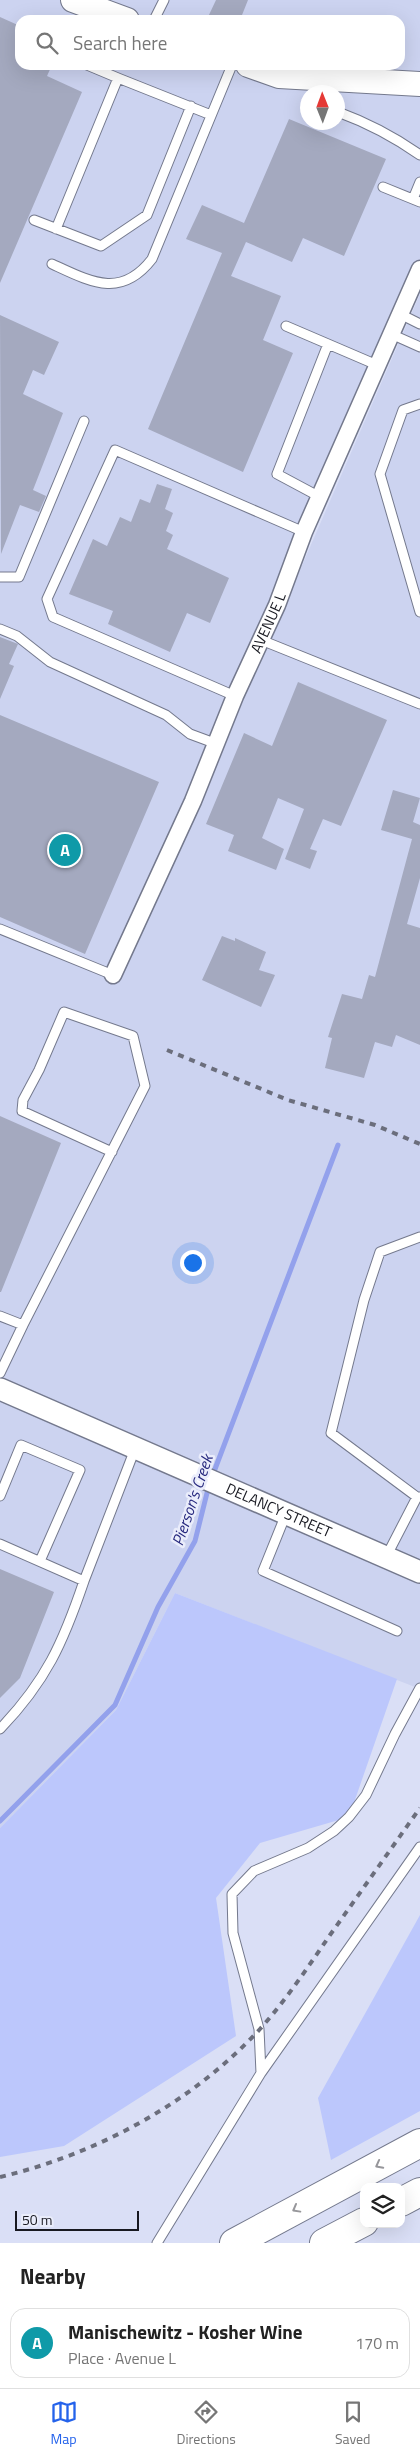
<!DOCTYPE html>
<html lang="en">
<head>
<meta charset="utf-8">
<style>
  body { margin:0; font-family:"Titillium Web",sans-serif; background:#f2f2f2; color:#222 }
  .controls { position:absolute; right:15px; bottom:15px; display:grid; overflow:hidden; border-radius:10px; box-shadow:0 5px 20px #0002 }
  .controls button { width:45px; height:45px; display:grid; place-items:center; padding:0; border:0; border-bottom:1px solid #e0e0e0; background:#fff; color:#222; font:25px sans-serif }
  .compass { position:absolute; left:300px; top:85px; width:45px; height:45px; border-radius:50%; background:#fff; box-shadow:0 5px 20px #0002; rotate:359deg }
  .scale { position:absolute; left:15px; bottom:12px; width:124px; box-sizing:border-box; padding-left:5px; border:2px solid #171820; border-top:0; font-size:14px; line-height:18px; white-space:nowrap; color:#171820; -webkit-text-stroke:4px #eaedfb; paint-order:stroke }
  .you { position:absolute; left:192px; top:1262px; width:18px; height:18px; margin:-12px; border:4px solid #fff; border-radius:50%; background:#1a73e8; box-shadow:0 0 0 8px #1a73e833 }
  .badge { display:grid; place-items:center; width:32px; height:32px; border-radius:50%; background:#2563eb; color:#fff; font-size:16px; font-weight:700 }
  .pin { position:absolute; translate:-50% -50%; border:2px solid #fff; box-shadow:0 1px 5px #0006 }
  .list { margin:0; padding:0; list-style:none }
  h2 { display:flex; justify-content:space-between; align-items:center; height:65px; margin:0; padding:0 20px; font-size:21px }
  h2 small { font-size:16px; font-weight:400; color:#767676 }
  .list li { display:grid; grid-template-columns:32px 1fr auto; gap:15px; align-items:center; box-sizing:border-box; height:70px; margin:0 10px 10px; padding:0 10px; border:1px solid #e0e0e0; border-radius:15px }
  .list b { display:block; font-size:19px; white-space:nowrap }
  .list p { margin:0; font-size:16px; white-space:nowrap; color:#767676 }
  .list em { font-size:16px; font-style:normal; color:#767676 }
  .icon { flex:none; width:28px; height:28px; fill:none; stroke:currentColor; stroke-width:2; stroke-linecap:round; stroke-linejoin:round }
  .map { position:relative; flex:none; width:420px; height:2243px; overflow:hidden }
  .search { position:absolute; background:#fff; box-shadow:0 5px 20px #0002; left:15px; right:15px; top:15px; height:55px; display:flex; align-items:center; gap:12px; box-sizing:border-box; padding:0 18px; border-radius:15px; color:#767676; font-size:19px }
  .sheet { height:145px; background:#fff }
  nav { display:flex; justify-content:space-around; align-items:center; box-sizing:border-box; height:70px; border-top:1px solid #e0e0e0; background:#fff; font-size:14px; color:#767676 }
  nav a { display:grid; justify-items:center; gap:2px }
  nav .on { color:#2563eb }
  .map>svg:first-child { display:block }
  .built { fill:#ccd3f0; fill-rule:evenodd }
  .green { fill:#bcc7fc }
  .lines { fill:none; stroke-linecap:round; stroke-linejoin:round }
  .stream { stroke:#93a1ec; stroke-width:5 }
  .building { fill:#a4a9bf }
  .service-casing { stroke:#74798d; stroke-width:11 }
  .minor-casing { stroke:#74798d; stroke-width:19 }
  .tertiary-casing { stroke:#74798d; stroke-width:24 }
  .secondary-casing { stroke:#74798d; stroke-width:26 }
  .motorway-casing { stroke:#74798d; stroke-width:30 }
  .service { stroke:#fff; stroke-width:9 }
  .minor { stroke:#fff; stroke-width:16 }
  .tertiary { stroke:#fff; stroke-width:21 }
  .secondary { stroke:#fff; stroke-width:24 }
  .motorway { stroke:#fff; stroke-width:28 }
  .rail { stroke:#6b6e7c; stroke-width:4; stroke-dasharray:6 6; stroke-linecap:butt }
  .oneway { stroke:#97979b }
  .labels { text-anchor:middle; stroke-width:5; stroke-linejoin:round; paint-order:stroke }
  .street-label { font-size:15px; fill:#171820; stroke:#eaedfb }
  .water-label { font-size:16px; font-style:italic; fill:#27297e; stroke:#eaedfb }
</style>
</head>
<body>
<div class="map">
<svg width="420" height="2243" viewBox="0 0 420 2243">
  <rect width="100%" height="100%" fill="#dadff6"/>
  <path class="built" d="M0,0H420V282L304,532L277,623L420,294V1689L175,1593L116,1710L0,1828ZM20,20H400V65H20ZM308,92H338V122H308Z"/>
  <path class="green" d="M175,1593L397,1679L349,1817L260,1843L216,1898L236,2036L64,2146L0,2157V1828L116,1710Z
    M420,1915V2111L331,2160L318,2098Z"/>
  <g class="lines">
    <path class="stream" d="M212,1477L338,1145
      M0,1821L115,1705L158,1607L195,1541L209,1485"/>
  </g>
  <path class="building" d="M216,0H248L240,20H216L208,17Z
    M0,17L20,26V65H52L47,76L82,92L0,283Z
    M289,119L386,159L344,256L303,238L292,262L246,242L231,276L281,296L263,340L293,353L243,472L148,429L222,253L186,239L202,205L244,223Z
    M0,315L59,342L44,375L33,370L23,394L63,413L33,490L46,496L39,512L20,505L1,554Z
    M157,484L172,489L165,509L173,513L166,531L173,535L167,549L229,578L210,623L187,613L170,652L108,624L113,611L69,594L93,539L107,546L120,517L131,522L140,499L150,503Z
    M0,637L18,644L9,664L14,666L0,699Z
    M298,682L387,720L341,826L323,819L310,849L317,851L310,869L285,859L304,809L278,798L262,838L284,849L276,870L228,851L234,835L206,824L244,733L272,746Z
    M0,715L159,782L85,954L0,917Z
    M393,790L420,798L413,822L420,825V878L407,924L420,928V1045L396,1035L392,1047L375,1042L364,1078L325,1068L332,1038L328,1037L342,994L362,999L369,975L375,977L412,839L381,830Z
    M222,936L235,941V938L266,952L259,970L275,975L261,1007L202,980Z
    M0,1116L61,1143L1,1292H0Z
    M0,1569L54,1592L20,1678L0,1698Z"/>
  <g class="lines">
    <g class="service-casing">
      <path id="service" d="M154,20L164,0
        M87,65L118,78
        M338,112C368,123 393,136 420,155
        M383,187L420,202
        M413,199L420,182
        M34,220L101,246L147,215L191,106
        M56,229L118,78L211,115
        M52,264C91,282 121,299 152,259L232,65
        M400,314L420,324
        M286,326L377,365
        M391,334L420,347
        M420,404L403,410L380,474L420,612
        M320,497L277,474L328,344
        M0,577H19L84,421
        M0,629L17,636L50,662L166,715L190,734L217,744
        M261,640L420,704
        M235,696L53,617L47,599L115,450L304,532
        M0,929L113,975
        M420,1237L380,1252L364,1300L331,1433L417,1497H420
        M0,1316L23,1325L145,1086L133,1036L64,1012L39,1070L23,1100L22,1111L112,1152
        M0,1373L23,1325
        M0,1496L21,1445L80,1470L40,1561
        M286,1514L263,1571L397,1631
        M0,1544L84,1581L135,1449
        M386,1557L417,1497
        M0,1729C46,1681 63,1643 84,1581
        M261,2073L259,2029L233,1933L232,1894L254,1871L308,1848L334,1831L349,1817L366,1795L395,1734L420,1688
        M157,2243L261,2073L420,1847"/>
    </g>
    <g class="minor-casing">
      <g id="minor">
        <path id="s1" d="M113,975L193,801L235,696L277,605L304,532L420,269"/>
      </g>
    </g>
    <g class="tertiary-casing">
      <g id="tertiary">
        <path id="s2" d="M0,1389L420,1572"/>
      </g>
    </g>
    <g class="secondary-casing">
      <path id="secondary" d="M73,0L127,20
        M248,65L279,76L420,84"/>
    </g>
    <g class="motorway-casing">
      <path id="motorway" d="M401,2202L420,2192
        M234,2243L420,2143
        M324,2243L364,2222"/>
    </g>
    <use href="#service" class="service"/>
    <use href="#minor" class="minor"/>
    <use href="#tertiary" class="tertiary"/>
    <use href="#secondary" class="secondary"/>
    <use href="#motorway" class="motorway"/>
    <path class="rail" d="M167,1050L288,1100L375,1125L420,1144
      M0,2177C97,2154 192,2103 260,2029C286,2000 308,1967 330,1935C360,1893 390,1850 420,1808"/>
  </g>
  <defs><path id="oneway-chevron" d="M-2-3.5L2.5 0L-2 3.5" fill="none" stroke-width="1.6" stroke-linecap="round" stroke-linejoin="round" transform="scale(1.25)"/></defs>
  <g class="oneway">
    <use href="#oneway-chevron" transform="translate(379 2165) rotate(152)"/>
    <use href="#oneway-chevron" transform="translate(296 2209) rotate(151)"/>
  </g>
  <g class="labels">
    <g class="street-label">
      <text dy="5" stroke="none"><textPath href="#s1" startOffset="385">AVENUE L</textPath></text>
      <text dy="5" stroke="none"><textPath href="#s2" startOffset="304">DELANCY STREET</textPath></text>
    </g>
    <g class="water-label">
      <text transform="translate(192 1500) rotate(-71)" y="6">Pierson's Creek</text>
    </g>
  </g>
</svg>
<div class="controls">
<button><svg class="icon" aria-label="layers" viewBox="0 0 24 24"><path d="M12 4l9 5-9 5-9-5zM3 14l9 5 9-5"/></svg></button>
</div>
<svg class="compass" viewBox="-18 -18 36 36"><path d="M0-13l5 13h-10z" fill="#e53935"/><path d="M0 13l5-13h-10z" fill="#767676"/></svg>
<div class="scale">50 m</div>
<div class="you"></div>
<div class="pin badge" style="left:65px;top:850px;background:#0f9aa8">A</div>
<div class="search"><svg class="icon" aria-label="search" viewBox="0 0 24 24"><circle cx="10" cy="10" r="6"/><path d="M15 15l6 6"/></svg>Search here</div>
</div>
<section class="sheet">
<h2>Nearby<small></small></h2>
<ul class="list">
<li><span class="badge" style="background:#0f9aa8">A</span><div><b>Manischewitz - Kosher Wine</b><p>Place · Avenue L</p></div><em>170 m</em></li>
</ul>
</section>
<nav>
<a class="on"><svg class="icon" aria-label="map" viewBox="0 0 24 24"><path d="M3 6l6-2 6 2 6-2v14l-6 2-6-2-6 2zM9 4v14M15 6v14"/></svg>Map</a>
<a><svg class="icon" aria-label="directions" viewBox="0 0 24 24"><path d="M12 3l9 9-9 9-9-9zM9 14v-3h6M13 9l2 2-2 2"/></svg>Directions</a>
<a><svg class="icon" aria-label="saved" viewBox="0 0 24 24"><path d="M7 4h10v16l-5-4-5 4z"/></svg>Saved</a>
</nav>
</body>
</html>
